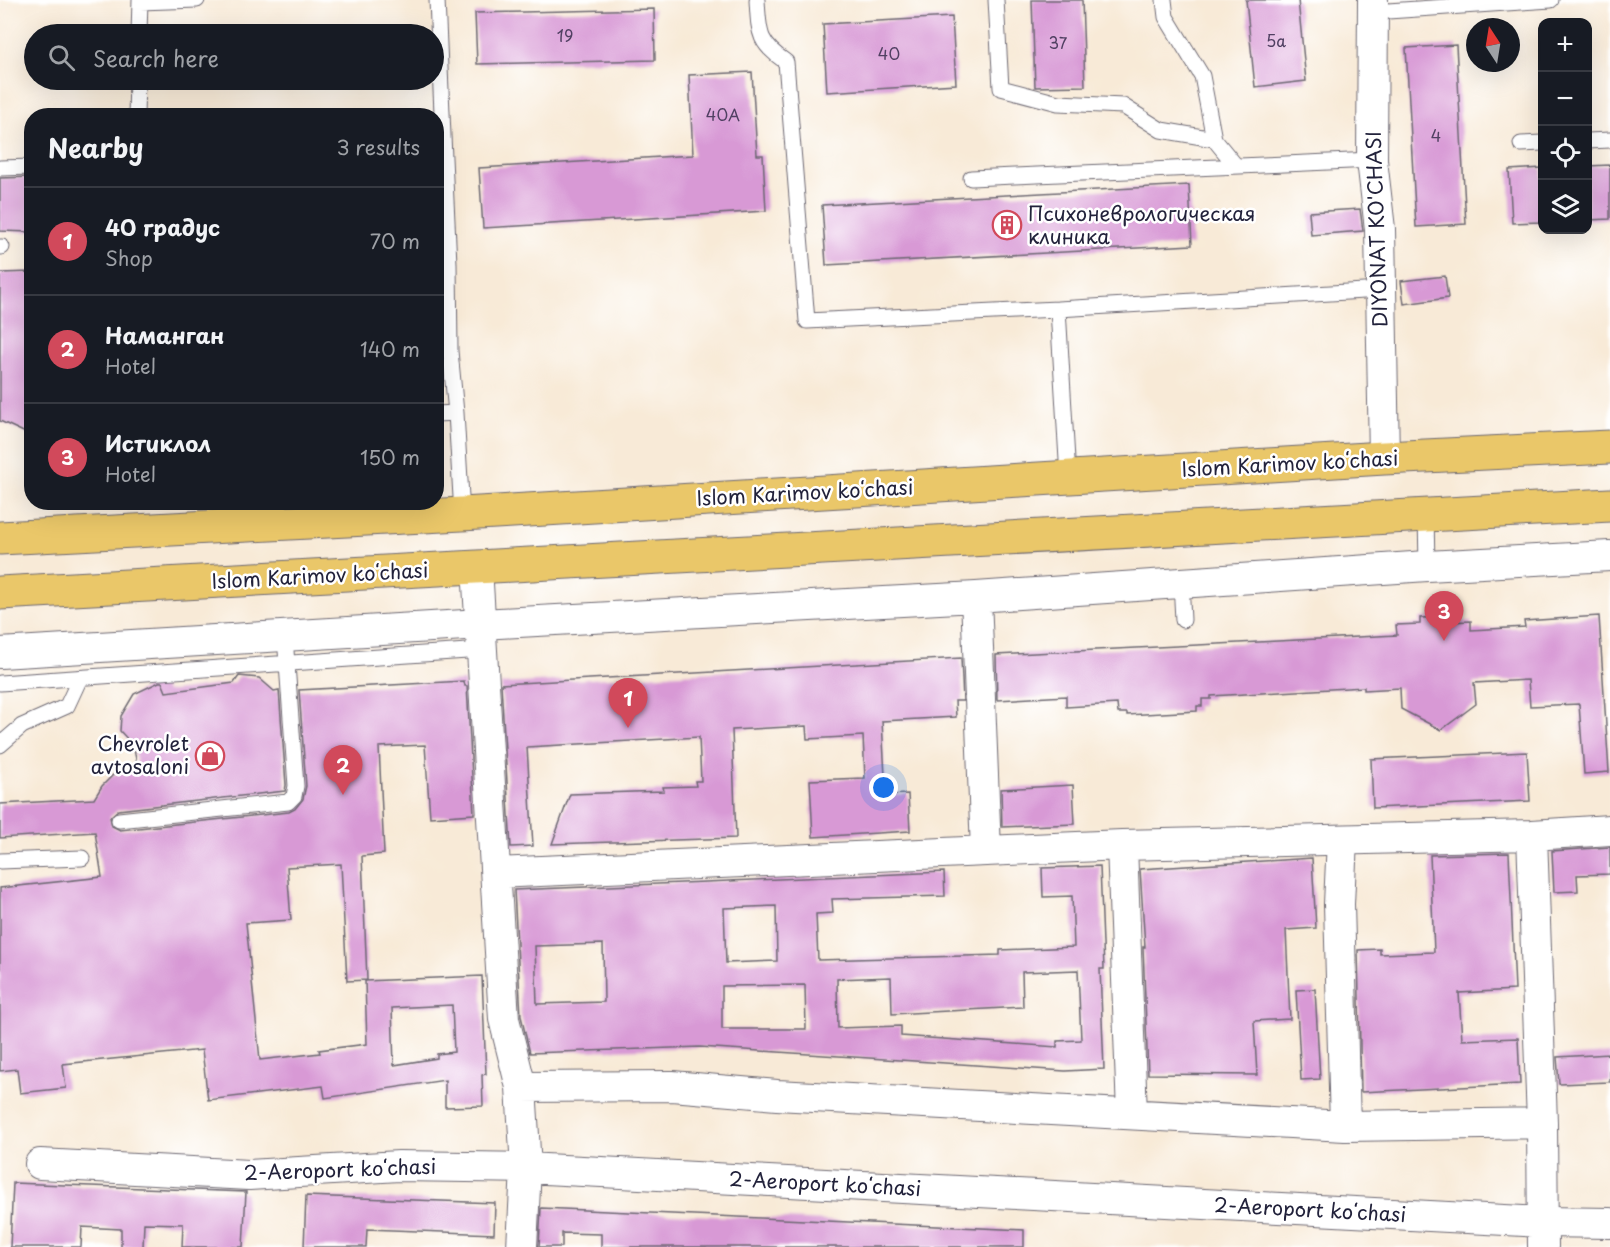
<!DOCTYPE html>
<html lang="en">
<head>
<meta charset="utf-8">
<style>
  body { margin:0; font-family:"Playpen Sans",sans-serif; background:#20242c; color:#f1f3f6 }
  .controls { position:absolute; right:18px; top:18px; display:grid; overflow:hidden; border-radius:12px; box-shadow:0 6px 24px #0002 }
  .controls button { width:54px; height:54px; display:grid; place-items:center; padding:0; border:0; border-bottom:2px solid #363941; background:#171b24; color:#f1f3f6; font:30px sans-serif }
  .compass { position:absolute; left:1466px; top:18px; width:54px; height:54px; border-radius:50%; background:#171b24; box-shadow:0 6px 24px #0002; rotate:348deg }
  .you { position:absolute; left:884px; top:788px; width:21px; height:21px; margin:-15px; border:4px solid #fff; border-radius:50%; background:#1a73e8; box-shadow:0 0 0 9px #1a73e833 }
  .badge { display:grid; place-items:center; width:39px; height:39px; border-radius:50%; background:#d1495b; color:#fff; font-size:20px; font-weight:700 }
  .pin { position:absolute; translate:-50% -50px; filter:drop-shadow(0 2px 3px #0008) }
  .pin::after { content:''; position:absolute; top:32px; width:21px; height:18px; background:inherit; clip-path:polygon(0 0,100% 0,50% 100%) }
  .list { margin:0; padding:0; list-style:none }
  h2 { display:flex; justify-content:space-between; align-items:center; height:78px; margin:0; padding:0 24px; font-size:26px }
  h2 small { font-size:20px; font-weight:400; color:#9ea1a6 }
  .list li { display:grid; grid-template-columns:39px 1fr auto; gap:18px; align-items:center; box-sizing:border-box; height:108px; padding:0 24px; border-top:2px solid #363941 }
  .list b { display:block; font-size:22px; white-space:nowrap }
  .list p { margin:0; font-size:20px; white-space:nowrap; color:#9ea1a6 }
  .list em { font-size:20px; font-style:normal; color:#9ea1a6 }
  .icon { flex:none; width:33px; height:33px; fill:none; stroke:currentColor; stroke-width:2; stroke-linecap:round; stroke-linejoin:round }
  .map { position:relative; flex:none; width:1610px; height:1247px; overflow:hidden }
  .search { position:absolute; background:#171b24; box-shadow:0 6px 24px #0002; left:24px; top:24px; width:420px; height:66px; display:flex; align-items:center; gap:15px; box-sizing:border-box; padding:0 21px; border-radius:33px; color:#9ea1a6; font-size:22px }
  .panel { position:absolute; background:#171b24; box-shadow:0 6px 24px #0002; left:24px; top:108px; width:420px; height:402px; border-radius:24px }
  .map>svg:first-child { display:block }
  .building { fill:#d899d5; fill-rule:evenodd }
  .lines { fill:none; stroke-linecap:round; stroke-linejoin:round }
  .lane-casing { stroke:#6d6872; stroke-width:17 }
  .street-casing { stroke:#6d6872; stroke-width:32 }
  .highway-casing { stroke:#6d6872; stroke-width:35 }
  .lane { stroke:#fff; stroke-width:15 }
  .street { stroke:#fff; stroke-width:30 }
  .highway { stroke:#eac769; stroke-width:33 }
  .labels { text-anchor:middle; stroke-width:5; stroke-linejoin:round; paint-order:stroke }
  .number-label { font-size:16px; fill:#504062 }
  .poi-label { font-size:20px; fill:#22223b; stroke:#fff; text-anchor:start }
  .street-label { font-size:20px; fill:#22223b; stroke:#fff }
</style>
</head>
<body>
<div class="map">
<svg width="1610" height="1247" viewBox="0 0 1610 1247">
  <rect width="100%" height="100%" fill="#fff"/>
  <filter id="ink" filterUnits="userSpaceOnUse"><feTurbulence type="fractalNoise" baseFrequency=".0167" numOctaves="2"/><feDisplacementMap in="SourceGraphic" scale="12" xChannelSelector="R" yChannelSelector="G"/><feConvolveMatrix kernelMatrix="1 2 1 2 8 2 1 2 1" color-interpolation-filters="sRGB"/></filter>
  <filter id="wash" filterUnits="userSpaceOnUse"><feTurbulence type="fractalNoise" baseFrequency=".008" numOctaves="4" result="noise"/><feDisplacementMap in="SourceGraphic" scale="24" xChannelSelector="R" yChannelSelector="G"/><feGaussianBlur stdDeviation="1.35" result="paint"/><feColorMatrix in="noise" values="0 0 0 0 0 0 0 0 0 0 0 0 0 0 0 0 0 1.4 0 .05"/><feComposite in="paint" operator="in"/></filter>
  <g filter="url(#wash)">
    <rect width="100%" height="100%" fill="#f8ead7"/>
    <g id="blocks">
      <path class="building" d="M1032,0H1082L1085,86L1035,87Z
        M1246,0H1298L1306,81L1255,87Z
        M654,9L655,60L477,64L475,13Z
        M952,17L956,84L827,92L823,24Z
        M1456,45L1466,224L1416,227L1406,48Z
        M752,72L757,155H763L766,211L483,228L479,168L693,155L689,75Z
        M1610,165V219L1587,220V166Z
        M1542,168V222L1512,223L1509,170Z
        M32,177V232L0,231V178Z
        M1189,185L1192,245L826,265L822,205Z
        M1360,209L1363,231L1311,235L1309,212Z
        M32,272V436L0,421V273Z
        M1445,276L1448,298L1404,304L1401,281Z
        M1599,616L1609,772L1584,774L1579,704L1530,706L1528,680L1474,683L1476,704L1441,730L1401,709L1400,688L1364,690V687L1211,696V699H1202V706H1197V711L1127,715V713H1118L1117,704L1066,707V696L997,700L996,655L1397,635L1396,625L1420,624V618L1447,617L1448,622L1471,621V630L1525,627L1524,621Z
        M961,658L963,701H955L956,717L882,721L886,795L908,794L910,831L813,837L810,780L865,778L863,736L807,739L806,726L732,730L736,838L552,844L570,794L664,791L663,787L696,786L695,781H701L699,737L527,747L533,846L511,847L501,684Z
        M239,676L259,678L274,691L279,690L286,785L285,791L118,810L110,817L112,826L120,830L289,812L295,809L303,799L306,786L299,690L464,681L465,686H467L474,814L430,817L425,745L379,747L384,854L362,856L367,980L347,981L341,864L287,867L291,920L246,923L260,1060L320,1053L319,1050L367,1044L365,981L482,976L486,1074L482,1075L483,1106L445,1107V1080L325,1098L323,1086L208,1100L202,1050L63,1064L66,1088L20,1093L17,1069L0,1071V888L102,877L95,832L0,838V804L94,799L102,786L113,775L138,768L133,745L120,731L121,716L134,694L159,682H162L166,692L234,683ZM452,1005L454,1052L437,1054V1058L394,1065L392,1008Z
        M1527,752L1530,801L1373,808L1371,759Z
        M1073,785L1075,824L1002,827L1001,789Z
        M1610,847V874L1577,875L1578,891L1554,892L1552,851Z
        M1509,853L1515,990L1459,993L1462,1040L1518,1038L1520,1084L1361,1092L1358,950L1380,949V954L1434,952L1430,855Z
        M1312,858L1316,928L1286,930L1290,1019L1254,1021L1257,1075L1148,1074L1143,947H1145L1140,869Z
        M1100,866L1104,969H1100L1104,1069L1065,1071L700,1047L530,1053L521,1016L514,890L944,872L945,896L832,899L833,913L816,914L818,960L1000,955V950L1074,947L1072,896L1043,897L1042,868ZM776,906L777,961L726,963L724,908ZM603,944L604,1002L537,1004L535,946ZM1078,970L1081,1040L1057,1041V1047L901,1036V1026L838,1028L837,979L891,977L892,1014L1023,1007L1022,972ZM805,985L806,1029H722V986Z
        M1315,989L1320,1079L1301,1080L1296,990Z
        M1610,1054V1082L1559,1084L1557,1057Z
        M13,1183L246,1192L243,1247H182L183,1224L144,1223L143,1247H121V1229L82,1227L81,1247H10Z
        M306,1196L495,1203L494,1234L367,1229L366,1247H304Z
        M541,1208L1024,1230V1247H601V1234L562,1233V1247H539Z"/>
    </g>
  </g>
  <g filter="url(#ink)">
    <use href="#blocks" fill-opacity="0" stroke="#6d6872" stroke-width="1.5"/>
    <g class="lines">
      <g class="lane-casing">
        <path id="lane" d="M437,0L444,158
          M757,0C759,33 758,43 786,62L807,321L1058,309L1381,290
          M996,0L1001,88L1058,103L1123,106L1161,130L1214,139
          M1164,0L1166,17L1202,76L1214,139L1236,166
          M140,2L197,0
          M1373,12L1551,0
          M139,34L140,0
          M136,116L137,80
          M1588,141L1610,140
          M1521,144L1542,143
          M436,158H444L449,264L450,351L456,413L462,514
          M0,168L32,167
          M971,178L1372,160
          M0,247H2
          M1058,309L1068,477
          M436,414L456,413
          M1426,514L1427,566
          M1181,582L1183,620
          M0,683L482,650
          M0,745L22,726L67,706L80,678
          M119,820L288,802L294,796L296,786L285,637
          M0,861L82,858"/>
      </g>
      <g class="street-casing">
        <path id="street" d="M1373,0L1372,160L1380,229L1384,458
          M477,567L504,1019L521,1087L526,1168L522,1247
          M976,597L986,851
          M0,653L481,624L976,597L1427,566L1610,556
          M1532,835L1542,1123L1543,1247
          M1342,840L1339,904L1345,1126
          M1122,845L1132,1114
          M497,873L1122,845L1532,835L1610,830
          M521,1087L672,1086L777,1095L1345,1126L1542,1123
          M40,1164L249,1175L399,1166L526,1168L1543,1222L1610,1223"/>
      </g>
      <g class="highway-casing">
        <path id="highway" d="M0,538L462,514L1384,458L1610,447
          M0,593L1610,505"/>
      </g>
      <use href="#lane" class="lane"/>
      <use href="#street" class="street"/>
      <use href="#highway" class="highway"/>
    </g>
  </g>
  <defs>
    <g id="building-ring" transform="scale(1.5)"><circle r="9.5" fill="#fff" stroke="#d1495b" stroke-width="1.5"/><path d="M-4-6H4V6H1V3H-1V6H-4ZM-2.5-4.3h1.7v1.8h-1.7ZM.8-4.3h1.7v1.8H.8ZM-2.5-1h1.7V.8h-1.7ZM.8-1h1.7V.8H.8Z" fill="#d1495b"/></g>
    <g id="shop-ring" transform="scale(1.5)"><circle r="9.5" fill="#fff" stroke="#d1495b" stroke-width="1.5"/><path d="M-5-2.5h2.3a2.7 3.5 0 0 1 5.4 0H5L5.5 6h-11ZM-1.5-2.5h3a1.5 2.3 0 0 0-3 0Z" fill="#d1495b"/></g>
  </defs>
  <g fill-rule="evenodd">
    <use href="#building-ring" x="1007" y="225"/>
    <use href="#shop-ring" x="210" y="756"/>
  </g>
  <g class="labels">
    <g class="number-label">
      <text x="565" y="42">19</text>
      <text x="1276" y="47">5a</text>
      <text x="1058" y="49">37</text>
      <text x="889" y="60">40</text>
      <text x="723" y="121">40A</text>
      <text x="1436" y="142">4</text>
    </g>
    <g class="poi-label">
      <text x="1028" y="221">Психоневрологическая<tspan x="1028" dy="23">клиника</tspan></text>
      <text x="189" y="751" text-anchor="end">Chevrolet<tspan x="189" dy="23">avtosaloni</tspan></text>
    </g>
    <g class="street-label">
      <text transform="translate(1377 229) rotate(-92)" y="7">DIYONAT KO'CHASI</text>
      <text transform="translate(1290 464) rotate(-3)" y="7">Islom Karimov koʻchasi</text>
      <text transform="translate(805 493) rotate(-3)" y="7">Islom Karimov koʻchasi</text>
      <text transform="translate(320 576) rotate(-3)" y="7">Islom Karimov koʻchasi</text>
      <text transform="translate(340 1170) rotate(-2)" y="7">2-Aeroport koʻchasi</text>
      <text transform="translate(825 1184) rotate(3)" y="7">2-Aeroport koʻchasi</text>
      <text transform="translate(1310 1210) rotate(3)" y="7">2-Aeroport koʻchasi</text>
    </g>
  </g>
</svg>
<div class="controls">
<button>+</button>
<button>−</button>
<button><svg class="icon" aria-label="locate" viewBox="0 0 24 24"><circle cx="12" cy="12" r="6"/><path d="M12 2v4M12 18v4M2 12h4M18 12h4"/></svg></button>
<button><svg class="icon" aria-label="layers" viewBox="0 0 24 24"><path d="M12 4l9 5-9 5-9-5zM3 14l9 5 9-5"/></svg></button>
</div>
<svg class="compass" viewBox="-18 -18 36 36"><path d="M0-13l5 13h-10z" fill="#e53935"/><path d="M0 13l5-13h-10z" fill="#9ea1a6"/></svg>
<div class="you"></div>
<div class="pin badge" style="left:628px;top:728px">1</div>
<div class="pin badge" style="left:343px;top:795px">2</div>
<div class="pin badge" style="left:1444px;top:641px">3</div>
<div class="search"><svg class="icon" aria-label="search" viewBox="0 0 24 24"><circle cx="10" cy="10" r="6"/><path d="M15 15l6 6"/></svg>Search here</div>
<section class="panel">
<h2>Nearby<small>3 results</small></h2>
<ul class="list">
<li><span class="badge">1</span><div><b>40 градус</b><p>Shop</p></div><em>70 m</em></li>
<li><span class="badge">2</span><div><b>Наманган</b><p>Hotel</p></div><em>140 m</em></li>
<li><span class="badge">3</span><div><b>Истиклол</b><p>Hotel</p></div><em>150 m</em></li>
</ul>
</section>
</div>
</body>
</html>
